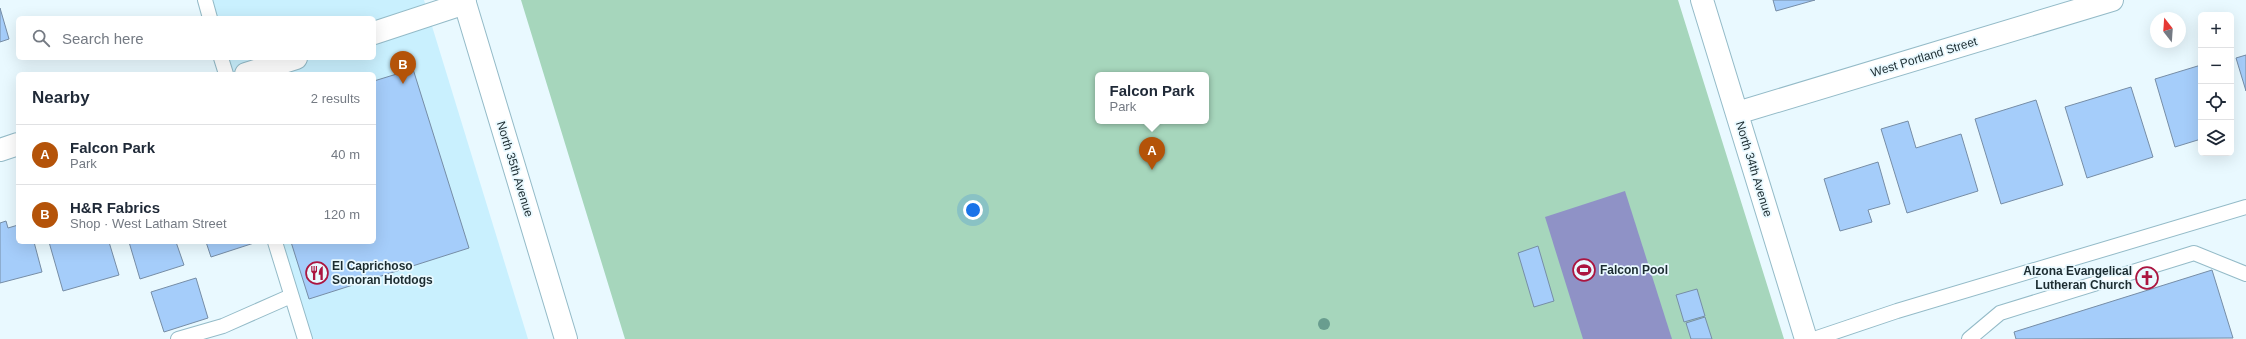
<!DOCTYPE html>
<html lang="en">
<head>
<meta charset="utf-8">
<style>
  body { margin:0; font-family:Arial,sans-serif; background:#f6f6f7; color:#1f2937 }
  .controls { position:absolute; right:12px; top:12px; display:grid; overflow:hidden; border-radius:6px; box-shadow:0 4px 16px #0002 }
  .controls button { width:36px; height:36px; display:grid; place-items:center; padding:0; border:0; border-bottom:1px solid #e0e1e3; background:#fff; color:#1f2937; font:20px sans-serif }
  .compass { position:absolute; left:2150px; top:12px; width:36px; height:36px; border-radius:50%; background:#fff; box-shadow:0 4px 16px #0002; rotate:343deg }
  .you { position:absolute; left:973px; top:210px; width:14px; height:14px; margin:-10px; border:3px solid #fff; border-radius:50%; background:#1a73e8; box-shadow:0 0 0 6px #1a73e833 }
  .badge { display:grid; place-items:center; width:26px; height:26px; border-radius:50%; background:#b45309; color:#fff; font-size:13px; font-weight:700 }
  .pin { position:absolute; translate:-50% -33px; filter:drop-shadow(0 1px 2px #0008) }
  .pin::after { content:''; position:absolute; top:21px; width:14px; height:12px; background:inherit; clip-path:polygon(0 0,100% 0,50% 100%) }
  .popup { position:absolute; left:1095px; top:72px; width:114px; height:52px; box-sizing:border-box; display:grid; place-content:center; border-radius:6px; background:#fff; filter:drop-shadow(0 1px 3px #0005); font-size:13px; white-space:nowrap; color:#747a83 }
  .popup b { font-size:15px; color:#1f2937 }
  .popup::after { content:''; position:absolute; left:50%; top:100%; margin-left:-8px; border:8px solid transparent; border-top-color:#fff }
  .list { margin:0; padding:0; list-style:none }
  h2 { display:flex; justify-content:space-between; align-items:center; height:52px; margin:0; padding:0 16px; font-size:17px }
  h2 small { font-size:13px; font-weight:400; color:#747a83 }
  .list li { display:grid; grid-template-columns:26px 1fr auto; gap:12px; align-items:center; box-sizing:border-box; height:60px; padding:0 16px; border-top:1px solid #e0e1e3 }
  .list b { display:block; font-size:15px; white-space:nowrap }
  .list p { margin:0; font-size:13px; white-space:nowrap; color:#747a83 }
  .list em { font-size:13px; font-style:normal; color:#747a83 }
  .icon { flex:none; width:22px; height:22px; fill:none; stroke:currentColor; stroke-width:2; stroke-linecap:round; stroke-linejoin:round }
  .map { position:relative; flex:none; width:2246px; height:339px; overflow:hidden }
  .search { position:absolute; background:#fff; box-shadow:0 4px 16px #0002; left:16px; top:16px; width:360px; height:44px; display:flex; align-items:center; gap:10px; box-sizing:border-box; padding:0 14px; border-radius:6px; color:#747a83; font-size:15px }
  .panel { position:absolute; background:#fff; box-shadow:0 4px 16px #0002; left:16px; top:72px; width:360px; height:172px; border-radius:6px }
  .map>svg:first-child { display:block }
  .built { fill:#c9f0fe }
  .green { fill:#a6d6bc; fill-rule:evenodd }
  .water { fill:#8f92c6 }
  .building { fill:#a5cdfa; stroke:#768da6 }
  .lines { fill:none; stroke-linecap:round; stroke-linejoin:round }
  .lane-casing { stroke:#94bbc8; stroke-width:16 }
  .street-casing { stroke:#94bbc8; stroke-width:24 }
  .secondary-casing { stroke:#94bbc8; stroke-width:24 }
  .lane { stroke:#fff; stroke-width:14 }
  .street { stroke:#fff; stroke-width:22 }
  .secondary { stroke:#fff; stroke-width:22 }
  .tree { fill:#699d8f }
  .labels { text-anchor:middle; stroke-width:3.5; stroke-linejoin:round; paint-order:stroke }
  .street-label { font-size:12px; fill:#1c2c31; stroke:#e9f9ff }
  .poi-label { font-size:12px; font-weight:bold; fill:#1c2c31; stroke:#e9f9ff; text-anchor:start }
</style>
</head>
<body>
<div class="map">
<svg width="2246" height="339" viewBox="0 0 2246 339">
  <rect width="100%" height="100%" fill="#e9f9ff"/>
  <path class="built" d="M205,0H424L528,339H305L276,242H374V74H226L221,58H374V18H210Z"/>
  <path class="green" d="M521,0H1678L1784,339H625ZM1098,75H1206V121H1098Z"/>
  <path class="water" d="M1625,191L1672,339H1583L1545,217Z"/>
  <path class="building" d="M1773,0H1815L1776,11Z
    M0,8L9,39L0,42Z
    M2246,55V91L2236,58Z
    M2201,65V139L2175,147L2155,79Z
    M413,69L469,248L309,299L291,242H374V81Z
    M2131,87L2153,157L2087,178L2065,107Z
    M2036,100L2063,185L2001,204L1975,119Z
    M1908,121L1916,148L1961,134L1978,191L1907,213L1881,129Z
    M1878,162L1890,204L1868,210L1872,222L1840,231L1824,179Z
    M6,221L8,228L18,225V242H34L42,272L0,283V223Z
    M49,242H109L119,275L63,291Z
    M129,242H176L184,265L140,279Z
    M206,242H257L211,257Z
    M1538,246L1554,301L1534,307L1518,253Z
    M2212,270L2233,338L2016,339L2014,332Z
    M196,278L208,318L164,332L151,292Z
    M1697,289L1705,316L1684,322L1676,295Z
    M1705,317L1712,339H1691L1686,323Z"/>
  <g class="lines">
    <g class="lane-casing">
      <path id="lane" d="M205,0L210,18
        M221,58L226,74
        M275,242L305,339
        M178,339L223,326L291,296
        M1814,339L1897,311L2246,207
        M1969,339L2000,313L2194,253L2246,274"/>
    </g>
    <g class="street-casing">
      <path id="street" d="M1702,0L1806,339
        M374,33L465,3
        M246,74L296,58
        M1737,113L2112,0
        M0,150L18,144"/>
    </g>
    <g class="secondary-casing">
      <path id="secondary" d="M464,0L566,339"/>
    </g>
    <use href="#lane" class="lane"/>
    <use href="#street" class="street"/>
    <use href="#secondary" class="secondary"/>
  </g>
  <circle class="tree" cx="1324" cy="324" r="6"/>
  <defs>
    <g id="stadium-ring" transform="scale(1.15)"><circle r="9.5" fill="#e9f9ff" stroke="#ab1540" stroke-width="1.5"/><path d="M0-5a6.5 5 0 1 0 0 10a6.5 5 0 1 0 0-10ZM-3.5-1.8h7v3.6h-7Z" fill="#ab1540"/></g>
    <g id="restaurant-ring" transform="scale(1.15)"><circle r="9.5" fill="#e9f9ff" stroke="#ab1540" stroke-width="1.5"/><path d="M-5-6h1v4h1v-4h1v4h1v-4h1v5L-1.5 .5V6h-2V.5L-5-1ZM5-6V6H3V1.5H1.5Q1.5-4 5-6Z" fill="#ab1540"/></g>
    <g id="church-ring" transform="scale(1.15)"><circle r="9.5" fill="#e9f9ff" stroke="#ab1540" stroke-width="1.5"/><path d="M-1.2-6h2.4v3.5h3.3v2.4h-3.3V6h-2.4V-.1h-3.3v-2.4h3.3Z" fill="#ab1540"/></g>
  </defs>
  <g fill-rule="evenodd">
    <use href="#stadium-ring" x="1584" y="270"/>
    <use href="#restaurant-ring" x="317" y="273"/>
    <use href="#church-ring" x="2147" y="278"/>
  </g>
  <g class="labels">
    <g class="street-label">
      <text transform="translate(1924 57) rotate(-17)" y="4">West Portland Street</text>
      <text transform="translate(515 169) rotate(73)" y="4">North 35th Avenue</text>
      <text transform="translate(1754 169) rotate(73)" y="4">North 34th Avenue</text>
    </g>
    <g class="poi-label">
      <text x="332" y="270">El Caprichoso<tspan x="332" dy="14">Sonoran Hotdogs</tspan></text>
      <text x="1600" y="274">Falcon Pool</text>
      <text x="2132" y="275" text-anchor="end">Alzona Evangelical<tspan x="2132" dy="14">Lutheran Church</tspan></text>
    </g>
  </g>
</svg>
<div class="controls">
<button>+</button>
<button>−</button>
<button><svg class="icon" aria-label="locate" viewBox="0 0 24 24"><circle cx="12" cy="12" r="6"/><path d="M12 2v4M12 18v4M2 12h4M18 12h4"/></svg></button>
<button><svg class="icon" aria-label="layers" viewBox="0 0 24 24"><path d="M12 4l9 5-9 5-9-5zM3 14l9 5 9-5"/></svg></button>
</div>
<svg class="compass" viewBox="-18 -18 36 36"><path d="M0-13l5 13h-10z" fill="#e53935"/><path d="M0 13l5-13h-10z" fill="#747a83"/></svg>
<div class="you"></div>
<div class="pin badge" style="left:1152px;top:170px">A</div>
<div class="popup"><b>Falcon Park</b>Park</div>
<div class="pin badge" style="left:403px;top:84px">B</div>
<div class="search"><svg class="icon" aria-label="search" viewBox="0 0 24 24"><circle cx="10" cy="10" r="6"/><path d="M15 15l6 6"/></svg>Search here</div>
<section class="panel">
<h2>Nearby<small>2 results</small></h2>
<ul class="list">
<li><span class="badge">A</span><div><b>Falcon Park</b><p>Park</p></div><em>40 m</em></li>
<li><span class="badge">B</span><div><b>H&amp;R Fabrics</b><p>Shop · West Latham Street</p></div><em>120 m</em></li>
</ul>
</section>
</div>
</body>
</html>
